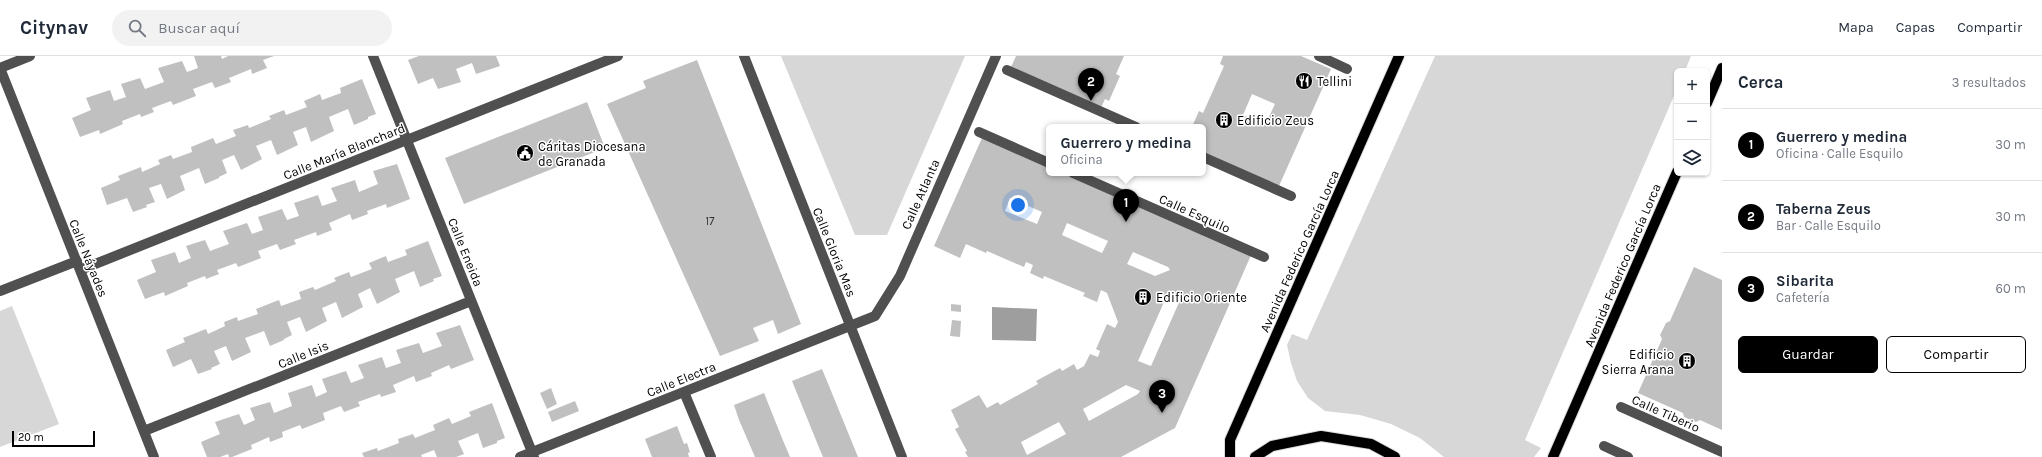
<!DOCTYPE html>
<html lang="es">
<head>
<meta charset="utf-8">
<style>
  body { margin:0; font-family:Karla,sans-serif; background:#f2f2f3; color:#1f2937 }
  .controls { position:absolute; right:12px; top:12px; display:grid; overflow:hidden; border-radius:6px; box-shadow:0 1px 3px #0004 }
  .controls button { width:36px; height:36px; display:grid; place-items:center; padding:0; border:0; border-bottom:1px solid #e0e1e3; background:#fff; color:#1f2937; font:20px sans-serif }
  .scale { position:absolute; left:12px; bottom:10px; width:83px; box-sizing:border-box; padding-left:4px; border:2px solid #000; border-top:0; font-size:11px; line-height:14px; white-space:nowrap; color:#000; -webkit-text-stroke:3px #fff; paint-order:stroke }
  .you { position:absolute; left:1018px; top:149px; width:14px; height:14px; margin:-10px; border:3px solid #fff; border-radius:50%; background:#1a73e8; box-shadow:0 0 0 6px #1a73e833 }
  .badge { display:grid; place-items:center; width:26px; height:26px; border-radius:50%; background:#000; color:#fff; font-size:13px; font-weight:700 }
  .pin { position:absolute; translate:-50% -33px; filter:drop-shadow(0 1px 2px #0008) }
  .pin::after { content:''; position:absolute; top:21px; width:14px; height:12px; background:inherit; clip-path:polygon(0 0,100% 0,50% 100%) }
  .popup { position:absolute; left:1046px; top:68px; width:160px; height:52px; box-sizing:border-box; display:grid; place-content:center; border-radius:6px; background:#fff; filter:drop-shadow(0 1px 3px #0005); font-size:13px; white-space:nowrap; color:#747a83 }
  .popup b { font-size:15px; color:#1f2937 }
  .popup::after { content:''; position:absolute; left:50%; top:100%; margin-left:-8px; border:8px solid transparent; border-top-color:#fff }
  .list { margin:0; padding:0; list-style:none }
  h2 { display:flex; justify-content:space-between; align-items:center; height:52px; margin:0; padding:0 16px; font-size:17px }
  h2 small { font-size:13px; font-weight:400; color:#747a83 }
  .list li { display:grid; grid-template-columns:26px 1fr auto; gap:12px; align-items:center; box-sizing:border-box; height:72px; padding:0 16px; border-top:1px solid #e0e1e3 }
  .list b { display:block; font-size:15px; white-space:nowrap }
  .list p { margin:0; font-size:13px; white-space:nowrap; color:#747a83 }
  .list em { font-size:13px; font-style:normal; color:#747a83 }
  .actions { display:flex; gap:8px; padding:12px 16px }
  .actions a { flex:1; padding:9px 0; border:1px solid #000; border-radius:6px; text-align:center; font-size:14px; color:#000 }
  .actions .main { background:#000; color:#fff }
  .icon { flex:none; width:22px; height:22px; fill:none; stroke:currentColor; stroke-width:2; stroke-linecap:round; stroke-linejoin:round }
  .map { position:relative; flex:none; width:1722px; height:401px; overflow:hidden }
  header { display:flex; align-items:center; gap:24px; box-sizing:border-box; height:56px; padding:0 20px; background:#fff; border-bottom:1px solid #e0e1e3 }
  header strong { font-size:19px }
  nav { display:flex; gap:22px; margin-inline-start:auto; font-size:14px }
  .search { width:280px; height:36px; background:#f2f2f3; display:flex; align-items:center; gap:10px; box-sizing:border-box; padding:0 14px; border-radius:22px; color:#747a83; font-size:15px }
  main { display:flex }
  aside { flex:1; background:#fff }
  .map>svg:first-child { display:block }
  .green { fill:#d7d7d7 }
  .water { fill:#9e9e9e }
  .building { fill:#c0c0c0; fill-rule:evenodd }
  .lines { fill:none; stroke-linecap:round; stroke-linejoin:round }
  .major-casing { stroke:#dbdbdb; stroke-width:12 }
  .minor { stroke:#505050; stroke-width:10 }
  .major { stroke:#000; stroke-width:10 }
  .labels { text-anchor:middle; stroke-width:3; stroke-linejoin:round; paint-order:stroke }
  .number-label { font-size:11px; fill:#303030 }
  .poi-label { font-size:13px; fill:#000; stroke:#fff; text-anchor:start }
  .street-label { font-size:13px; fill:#000; stroke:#fff }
</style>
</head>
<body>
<header>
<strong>Citynav</strong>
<div class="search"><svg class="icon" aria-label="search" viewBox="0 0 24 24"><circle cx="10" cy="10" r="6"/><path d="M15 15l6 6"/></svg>Buscar aquí</div>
<nav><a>Mapa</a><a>Capas</a><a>Compartir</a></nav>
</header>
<main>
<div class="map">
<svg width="1722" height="401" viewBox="0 0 1722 401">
  <rect width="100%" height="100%" fill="#fff"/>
  <path class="green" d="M781,0H965L887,179H855Z
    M1435,0H1691L1685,15H1677V33L1525,384L1541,392L1534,401H1444L1420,382L1391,368L1360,359L1325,355L1308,342L1297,325L1291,307L1287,289L1292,278L1307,284Z
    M12,250L59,368L0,391V255Z"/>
  <path class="water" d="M992,251L1037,253L1036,285L992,284Z"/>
  <path class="building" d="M194,0H221L222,3L228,0H274L263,4L267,12L252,18L251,13L229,22L231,26L215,32L212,26L193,33L196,40L173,49L171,45L152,52L154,56L141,61L140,58L122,65L123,68L100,78L99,74L80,81L72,62L91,54L86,42L110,34L114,45L126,41L121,28L140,22L145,33L164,26L158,12L182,5L187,16L198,12Z
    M419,0H496L500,10L476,18L472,7L456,13L461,26L438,33L433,22L418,28L408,4Z
    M1016,0H1124L1116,18L1120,20L1109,45L1105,43L1100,54L1011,11Z
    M1223,0H1301L1331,13L1279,130L1203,100V71H1192L1199,55L1203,57L1224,10L1220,8ZM1252,38L1275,48L1265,69L1243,59Z
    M697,4L801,268L778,278L773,264L753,272L759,285L720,300L607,48L646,32L643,25Z
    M362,23L376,58L368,61V63L354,69L348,53L329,61L334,75L311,86L306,71L293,76L298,89L277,99L271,84L256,90L262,103L241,114L234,99L222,104L227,117L219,121V122L205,128L199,112L180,120L185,134L167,143L161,128L149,132L155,146L146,149L147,151L133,156L127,142L107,149L101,132L120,124L118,120L141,111L142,116L160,108L158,104L171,99L173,103L192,96L191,91L213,82L216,88L236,80L233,74L248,69L249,72L271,63L269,60L284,54L286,59L307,51L304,45L320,38L322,44L341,37L340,32Z
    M587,46L605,92L464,148L445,102Z
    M982,82L1049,108V117H1070L1252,197L1175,372L1121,401H968L965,396L967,395L955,373L959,371L951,354L979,339L987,352L998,346L1000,349L1038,328L1036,325L1060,312L1062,315L1074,308L1077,314L1084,310L1090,298L1098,301L1100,295L1096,293L1107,268L1115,272L1118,266L1107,237L1101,234L1097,246L1083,240L1085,237L1044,220L1043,223L1030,217L1033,209L1026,206L1024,211L987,195L986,197L966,188L960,202L934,190ZM1010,142L1042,156L1037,168L1005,155ZM1067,167L1108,185L1102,197L1062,179ZM1133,196L1168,211L1170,214L1155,220L1127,208ZM1180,240L1181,242L1151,310L1138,305L1164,246ZM1126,329L1140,335L1138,338L1089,365L1083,353ZM1059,366L1066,378L1027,399L1021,386Z
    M397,108L410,143L387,152L386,148L367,155L368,158L352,164L350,158L329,167L332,174L317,180L316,176L294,184L296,188L280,194L277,188L258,195L261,202L238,211L236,207L217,214L219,218L206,223L205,220L187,227L188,230L165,240L164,236L145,243L137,224L156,216L151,204L175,196L179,207L191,202L186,190L205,184L210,195L229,188L223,175L247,167L252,178L263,174L258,161L282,153L287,164L299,160L294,147L318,139L322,150L337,145L331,132L355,124L359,136L378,128L373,115Z
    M428,185L442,220L433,223L434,225L420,231L414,215L395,223L400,236L377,248L370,232L358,238L363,251L342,262L336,246L322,252L327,265L306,276L300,261L287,266L292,279L284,283V284L270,290L264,275L245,282L251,296L232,305L226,290L214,295L220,308L211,312L212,313L198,318L191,303L173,311L166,294L185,286L183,282L206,273L208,278L225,270L224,266L237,261L238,265L258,258L256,253L279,244L281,250L301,243L299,236L313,231L315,234L336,225L334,222L349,216L351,221L372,213L369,207L386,200L388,206L407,199L405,194Z
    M1694,211L1722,224V374L1700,364L1696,366L1684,361L1683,357L1638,337L1662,283L1660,279L1666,267L1670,265Z
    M951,248L961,249V256L951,255Z
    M952,264L961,265L960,281L950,280Z
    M460,269L474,304L451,313L449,309L431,317L432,320L416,326L414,320L393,329L396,336L381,341L380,338L358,346L360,350L344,356L341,350L323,357L325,364L302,373L300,369L282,376L283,381L270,386L269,381L251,389L252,393L232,401H229L228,398L220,401H207L201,386L220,378L215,366L239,358L244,369L255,364L250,352L270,346L274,357L292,350L288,337L312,329L316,341L327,336L322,323L346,315L351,327L364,322L358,309L382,301L386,312L401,307L396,294L419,287L423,297L442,290L436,277Z
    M822,313L827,325L858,401H823L820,394L792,325Z
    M551,332L557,348L547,353L540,337Z
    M764,337L782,382L790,401H755L739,364L734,349Z
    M575,345L579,355L552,366L548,356Z
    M492,347L505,382L497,385V387L483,392L478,377L458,385L464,398L456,401H437L434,394L421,399L422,401H364L362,397L377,392L378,395L399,387L398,383L413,378L415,382L435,374L433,369L449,362L452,368L471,360L469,356Z
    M677,370L684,388L687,387L690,396L688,397L689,401H652L645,383Z"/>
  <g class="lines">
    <g class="major-casing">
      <path id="major" d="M1707,47L1722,12
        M1230,401V384L1399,0
        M1255,401L1272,390L1321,380L1371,388L1395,401
        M1553,401L1677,116"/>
    </g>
    <path class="minor" d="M373,0L534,401
      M744,0L902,401
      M1319,0L1347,13
      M0,12L154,401
      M0,12L30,0
      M1007,14L1136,71
      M979,76L1049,107
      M1203,101L1291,140
      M1073,117L1264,201
      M80,214L618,0
      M0,235L77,205
      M684,336L711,401
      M1621,351L1722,396
      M144,375L471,245
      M1604,390L1628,401
      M520,401L875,260L900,220L996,0"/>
    <use href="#major" class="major"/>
  </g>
  <defs>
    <g id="restaurant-disc" transform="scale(0.9)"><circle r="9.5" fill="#000" stroke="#fff"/><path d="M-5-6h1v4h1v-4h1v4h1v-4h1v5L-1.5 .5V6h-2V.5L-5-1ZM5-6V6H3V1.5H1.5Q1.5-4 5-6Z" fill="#fff"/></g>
    <g id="building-disc" transform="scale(0.9)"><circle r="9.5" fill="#000" stroke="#fff"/><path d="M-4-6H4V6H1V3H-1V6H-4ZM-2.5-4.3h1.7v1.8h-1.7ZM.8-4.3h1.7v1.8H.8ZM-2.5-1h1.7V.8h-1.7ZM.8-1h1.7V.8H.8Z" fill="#fff"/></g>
    <g id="civic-disc" transform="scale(0.9)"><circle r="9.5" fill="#000" stroke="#fff"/><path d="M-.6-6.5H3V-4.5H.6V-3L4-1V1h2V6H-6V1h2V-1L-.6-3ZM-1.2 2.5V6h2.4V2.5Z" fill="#fff"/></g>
  </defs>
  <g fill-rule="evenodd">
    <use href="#restaurant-disc" x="1304" y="25"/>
    <use href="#building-disc" x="1224" y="64"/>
    <use href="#civic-disc" x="525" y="97"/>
    <use href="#building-disc" x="1143" y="241"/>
    <use href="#building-disc" x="1687" y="305"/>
  </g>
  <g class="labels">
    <g class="number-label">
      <text x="710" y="169">17</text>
    </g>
    <g class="poi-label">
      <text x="1317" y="30">Tellini</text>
      <text x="1237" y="69">Edificio Zeus</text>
      <text x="538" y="95">Cáritas Diocesana<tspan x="538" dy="15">de Granada</tspan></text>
      <text x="1156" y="246">Edificio Oriente</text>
      <text x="1674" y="303" text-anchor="end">Edificio<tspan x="1674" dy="15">Sierra Arana</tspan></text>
    </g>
    <g class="street-label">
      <text transform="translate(344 95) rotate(-22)" y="5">Calle María Blanchard</text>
      <text transform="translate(920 138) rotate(-66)" y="5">Calle Atlanta</text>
      <text transform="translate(1195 157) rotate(24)" y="5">Calle Esquilo</text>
      <text transform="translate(1299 195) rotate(-66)" y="5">Avenida Federico García Lorca</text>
      <text transform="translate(466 196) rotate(68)" y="5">Calle Eneida</text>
      <text transform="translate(835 196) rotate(68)" y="5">Calle Gloria Mas</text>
      <text transform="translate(89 202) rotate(68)" y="5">Calle Náyades</text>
      <text transform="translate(1622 209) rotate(-67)" y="5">Avenida Federico García Lorca</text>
      <text transform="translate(303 298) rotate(-22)" y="5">Calle Isis</text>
      <text transform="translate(681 323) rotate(-22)" y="5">Calle Electra</text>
      <text transform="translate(1666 357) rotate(24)" y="5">Calle Tiberio</text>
    </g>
  </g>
</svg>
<div class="controls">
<button>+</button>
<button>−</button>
<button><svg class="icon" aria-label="layers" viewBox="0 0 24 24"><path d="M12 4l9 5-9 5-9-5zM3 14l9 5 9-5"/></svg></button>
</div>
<div class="scale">20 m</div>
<div class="you"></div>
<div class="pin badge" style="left:1126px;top:166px">1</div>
<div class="popup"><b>Guerrero y medina</b>Oficina</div>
<div class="pin badge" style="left:1091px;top:45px">2</div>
<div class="pin badge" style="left:1162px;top:357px">3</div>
</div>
<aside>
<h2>Cerca<small>3 resultados</small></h2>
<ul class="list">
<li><span class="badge">1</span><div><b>Guerrero y medina</b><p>Oficina · Calle Esquilo</p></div><em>30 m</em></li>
<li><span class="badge">2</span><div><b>Taberna Zeus</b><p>Bar · Calle Esquilo</p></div><em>30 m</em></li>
<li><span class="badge">3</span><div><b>Sibarita</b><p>Cafetería</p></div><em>60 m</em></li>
</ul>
<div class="actions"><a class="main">Guardar</a><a>Compartir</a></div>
</aside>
</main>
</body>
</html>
